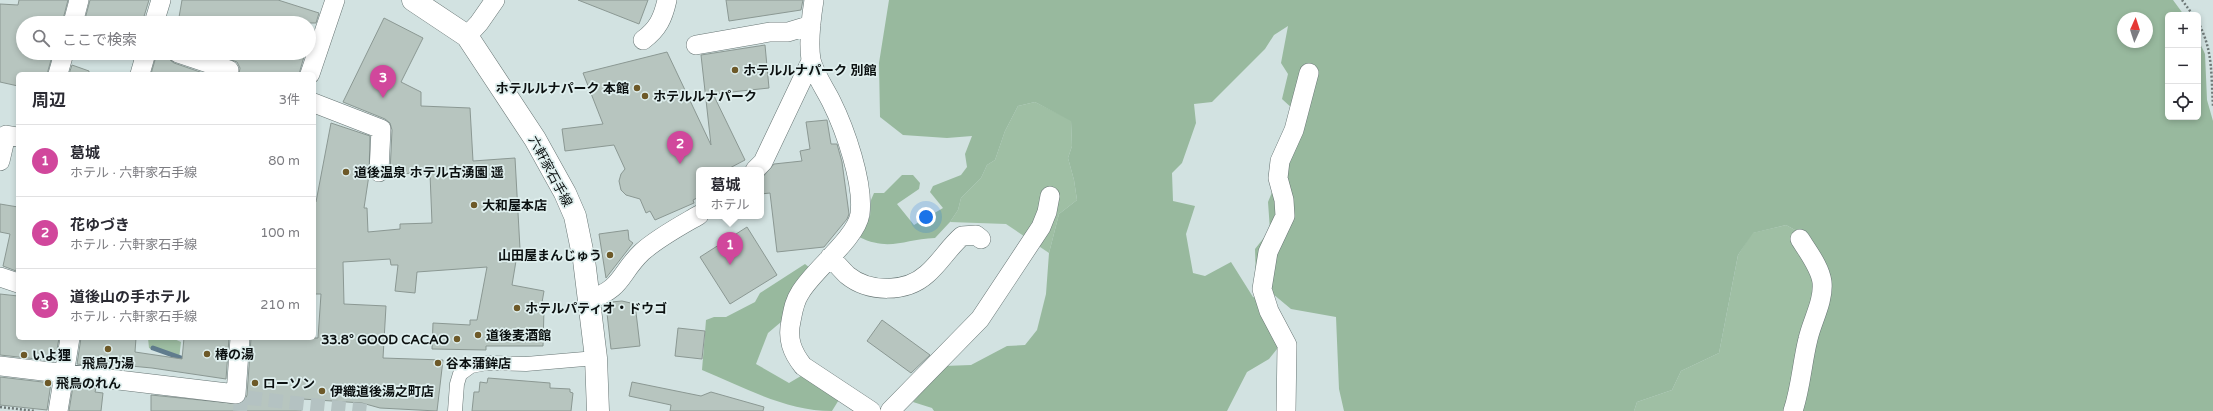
<!DOCTYPE html>
<html lang="ja">
<head>
<meta charset="utf-8">
<style>
  body { margin:0; font-family:"Varela Round","Noto Sans JP",sans-serif; background:#f7f7f7; color:#2b2b33 }
  .controls { position:absolute; right:12px; top:12px; display:grid; overflow:hidden; border-radius:6px; box-shadow:0 2px 6px #0003 }
  .controls button { width:36px; height:36px; display:grid; place-items:center; padding:0; border:0; border-bottom:1px solid #e1e1e2; background:#fff; color:#2b2b33; font:20px sans-serif }
  .compass { position:absolute; left:2117px; top:12px; width:36px; height:36px; border-radius:50%; background:#fff; box-shadow:0 2px 6px #0003; rotate:3deg }
  .you { position:absolute; left:926px; top:217px; width:14px; height:14px; margin:-10px; border:3px solid #fff; border-radius:50%; background:#1a73e8; box-shadow:0 0 0 6px #1a73e833 }
  .badge { display:grid; place-items:center; width:26px; height:26px; border-radius:50%; background:#6d5928; color:#fff; font-size:13px; font-weight:700 }
  .pin { position:absolute; translate:-50% -33px; filter:drop-shadow(0 1px 2px #0008) }
  .pin::after { content:''; position:absolute; top:21px; width:14px; height:12px; background:inherit; clip-path:polygon(0 0,100% 0,50% 100%) }
  .popup { position:absolute; left:696px; top:167px; width:68px; height:52px; box-sizing:border-box; display:grid; place-content:center; border-radius:6px; background:#fff; filter:drop-shadow(0 1px 3px #0005); font-size:13px; white-space:nowrap; color:#7c7c81 }
  .popup b { font-size:15px; color:#2b2b33 }
  .popup::after { content:''; position:absolute; left:50%; top:100%; margin-left:-8px; border:8px solid transparent; border-top-color:#fff }
  .list { margin:0; padding:0; list-style:none }
  h2 { display:flex; justify-content:space-between; align-items:center; height:52px; margin:0; padding:0 16px; font-size:17px }
  h2 small { font-size:13px; font-weight:400; color:#7c7c81 }
  .list li { display:grid; grid-template-columns:26px 1fr auto; gap:12px; align-items:center; box-sizing:border-box; height:72px; padding:0 16px; border-top:1px solid #e1e1e2 }
  .list b { display:block; font-size:15px; white-space:nowrap }
  .list p { margin:0; font-size:13px; white-space:nowrap; color:#7c7c81 }
  .list em { font-size:13px; font-style:normal; color:#7c7c81 }
  .icon { flex:none; width:22px; height:22px; fill:none; stroke:currentColor; stroke-width:2; stroke-linecap:round; stroke-linejoin:round }
  .map { position:relative; flex:none; width:2213px; height:411px; overflow:hidden }
  .search { position:absolute; background:#fff; box-shadow:0 2px 6px #0003; left:16px; top:16px; width:300px; height:44px; display:flex; align-items:center; gap:10px; box-sizing:border-box; padding:0 14px; border-radius:22px; color:#7c7c81; font-size:15px }
  .panel { position:absolute; background:#fff; box-shadow:0 2px 6px #0003; left:16px; top:72px; width:300px; height:268px; border-radius:6px }
  .map>svg:first-child { display:block }
  .green { fill:#9fbfa4 }
  .forest { fill:#98b99e; fill-rule:evenodd }
  .lines { fill:none; stroke-linecap:round; stroke-linejoin:round }
  .stream { stroke:#607c8d; stroke-width:5 }
  .building { fill:#b7c5bf; stroke:#8b9893 }
  .pedestrian-tunnel { stroke:#b4c2c2; stroke-width:14; stroke-dasharray:14 7; stroke-linecap:butt }
  .pedestrian-casing { stroke:#677574; stroke-width:15 }
  .minor-casing { stroke:#677574; stroke-width:20 }
  .secondary-casing { stroke:#677574; stroke-width:23 }
  .path { stroke:#6e7877; stroke-width:2.5; stroke-dasharray:2 2; stroke-linecap:butt }
  .pedestrian { stroke:#fff; stroke-width:14 }
  .minor { stroke:#fff; stroke-width:19 }
  .secondary { stroke:#fff; stroke-width:22 }
  .poi-dot { fill:#6d5928; stroke:#dfefee; stroke-width:1.5 }
  .labels { text-anchor:middle; stroke-width:3.5; stroke-linejoin:round; paint-order:stroke }
  .poi-label { font-size:13px; font-weight:bold; fill:#0b1010; stroke:#dfefee; text-anchor:start }
  .street-label { font-size:13px; fill:#0b1010; stroke:#dfefee }
</style>
</head>
<body>
<div class="map">
<svg width="2213" height="411" viewBox="0 0 2213 411">
  <rect width="100%" height="100%" fill="#d2e2e1"/>
  <path class="green" d="M1035,102L1071,120L1072,146L1068,158L1074,180L1077,200L1059,214L1049,253L1006,224L950,222L958,210L961,198L981,178L987,165L995,160L1005,131L1018,106Z
    M1786,225L1804,235L1828,269L1798,411H1634L1637,402L1672,390L1681,371L1719,353L1738,255L1752,233Z
    M148,338H172L181,342L179,359L149,348Z"/>
  <path class="forest" d="M889,0H2173L2184,15H2168V117H2198V39L2205,54L2207,100L2213,121V411H1798L1829,295L1804,235L1786,225L1753,233L1738,255L1719,353L1681,371L1672,390L1637,402L1634,411H1344L1339,389L1336,317L1291,309L1256,280L1255,249L1270,230L1268,202L1290,148L1294,110L1282,99L1288,74L1281,63L1288,26L1274,35L1265,49L1212,102L1194,104L1196,123L1182,163L1172,173L1173,201L1195,206L1186,234L1193,273L1205,276L1231,262L1253,297L1273,303L1289,334L1269,359L1247,372L1227,411H934L932,408L913,402L944,366L971,365L1007,346L1025,345L1037,330L1046,294L1049,253L1059,214L1077,200L1074,180L1068,158L1072,146L1071,121L1035,102L1018,106L1005,131L995,160L987,165L981,178L961,198L958,210L950,222L935,238C904,239 890,252 859,237L870,216L871,200L874,193H884L902,175H913L920,183L919,189L897,204L914,225L943,208L930,192L933,186L961,175L967,167L965,154L972,136L947,138L903,135L880,117L879,63ZM2123,18H2147V42H2123Z
    M805,264L810,268L786,303L781,322L768,333L756,364L789,383L806,373L840,398L832,411C786,411 743,387 702,370L706,320L714,317H726L755,302L760,293Z"/>
  <g class="lines">
    <path class="stream" d="M153,348L181,358"/>
  </g>
  <path class="building" d="M19,0H68L62,23H23V53H53L47,74H18V86L0,82V4L18,5Z
    M90,0H149L142,23H84Z
    M182,0H278L319,13L316,23H178Z
    M578,0H648L639,24Z
    M726,0H803L801,10L729,21Z
    M384,18L423,38L401,82L421,92V106L470,108L473,161L515,158L520,249H518L512,285L544,291L541,308L544,309L543,346H486V350L432,349L433,323L470,325V320H477L487,267L417,272L415,293L395,291L398,265H391L390,259L343,262L344,304L386,306L383,358L443,360L437,411L380,408L362,403L302,399L301,411H151V395L240,404L245,401L247,395L251,338H318L321,294H314V204L316,202L331,123L370,136L369,175L364,208H367L368,232L400,229V224L432,223L430,174L390,173L392,130L390,123L385,119L343,102Z
    M765,45L769,88L713,94L745,160L726,170H699V197L693,200L694,203L655,220L650,211L646,213L640,199L626,195L621,190L619,181L621,174L625,169L614,145L565,151L562,129L603,124L583,73L667,52L711,145L701,55Z
    M157,53H167L170,60L174,63L206,74H151Z
    M213,53H305L299,74H239L240,68L237,62Z
    M72,65L89,71V74H69Z
    M827,120L831,144H837L842,162L849,214L847,219L824,247L777,252L770,193L761,194V179L774,164L802,161L800,151L810,149L806,122Z
    M0,204L18,207V259L16,271L3,266L10,234L0,232Z
    M747,227L777,275L730,304L700,257Z
    M628,230L629,240L633,243L606,278L599,234Z
    M0,294L18,296V338H59L55,361L0,355Z
    M622,301L635,304L640,346L611,349L606,304L611,302Z
    M882,320L930,355L911,373L867,341Z
    M678,328L705,331L702,359L675,356Z
    M81,338H136L135,352L182,359L184,338H229L226,379L152,368L99,363V367L77,364Z
    M0,377L51,383L47,410L0,405Z
    M488,378L550,383V388L570,389V392L573,393L571,411H472L474,392H479L480,382L487,383Z
    M632,382L701,396L711,392L764,407L763,411H670L671,405L629,396Z
    M73,386L96,388L95,392L103,393L101,411H69Z"/>
  <g class="lines">
    <path class="pedestrian-tunnel" d="M240,411L241,397L368,411"/>
    <g class="pedestrian-casing">
      <path id="pedestrian" d="M455,411L457,384L460,374L471,366L487,363L526,364L596,358"/>
    </g>
    <g class="minor-casing">
      <path id="minor" d="M814,0C811,19 808,41 811,60C814,73 825,89 831,101C845,129 864,183 860,214C856,239 813,270 800,293C794,302 793,311 791,321C787,339 792,352 803,366L871,411
        M73,23L79,0
        M154,23L161,0
        M467,36L479,23L495,0
        M643,40C658,29 663,18 667,0
        M696,45L770,32H788L811,25
        M178,53L229,70
        M58,74L64,53
        M140,74L146,53
        M310,74L335,0
        M314,103L381,129L379,172
        M0,161L6,135L18,137
        M755,170L763,162L811,61
        M830,257C836,263 841,269 847,275C869,293 906,293 927,274C940,263 949,247 962,236L976,235L981,239
        M0,277L18,283
        M588,300C623,289 619,274 642,252C659,237 680,226 699,215
        M0,366L236,394L240,338
        M58,411L70,338
        M890,411L980,319L1041,227L1047,212L1050,196
        M1286,411L1287,345L1269,311L1262,289L1268,252L1285,216L1284,200L1278,178L1280,161L1294,130L1309,73
        M1793,411C1801,387 1802,363 1808,339C1812,321 1824,301 1822,282C1820,267 1808,252 1800,239"/>
    </g>
    <g class="secondary-casing">
      <path id="secondary" d="M413,0L467,36L535,139L565,193L575,216L584,260L596,358L598,411"/>
    </g>
    <path class="path" d="M2182,0L2193,15
      M2198,22C2213,50 2211,73 2213,106
      M0,407L35,411"/>
    <use href="#pedestrian" class="pedestrian"/>
    <use href="#minor" class="minor"/>
    <use href="#secondary" class="secondary"/>
  </g>
  <g class="poi-dot">
    <circle cx="735" cy="70" r="4"/>
    <circle cx="637" cy="88" r="4"/>
    <circle cx="645" cy="96" r="4"/>
    <circle cx="346" cy="172" r="4"/>
    <circle cx="474" cy="205" r="4"/>
    <circle cx="610" cy="255" r="4"/>
    <circle cx="517" cy="308" r="4"/>
    <circle cx="478" cy="335" r="4"/>
    <circle cx="457" cy="339" r="4"/>
    <circle cx="108" cy="349" r="4"/>
    <circle cx="207" cy="354" r="4"/>
    <circle cx="24" cy="355" r="4"/>
    <circle cx="438" cy="363" r="4"/>
    <circle cx="48" cy="383" r="4"/>
    <circle cx="255" cy="383" r="4"/>
    <circle cx="322" cy="391" r="4"/>
  </g>
  <g class="labels">
    <g class="poi-label">
      <text x="743" y="75">ホテルルナパーク 別館</text>
      <text x="629" y="93" text-anchor="end">ホテルルナパーク 本館</text>
      <text x="653" y="101">ホテルルナパーク</text>
      <text x="354" y="177">道後温泉 ホテル古湧園 遥</text>
      <text x="482" y="210">大和屋本店</text>
      <text x="602" y="260" text-anchor="end">山田屋まんじゅう</text>
      <text x="525" y="313">ホテルパティオ・ドウゴ</text>
      <text x="486" y="340">道後麦酒館</text>
      <text x="449" y="344" text-anchor="end">33.8° GOOD CACAO</text>
      <text x="215" y="359">椿の湯</text>
      <text x="32" y="360">いよ狸</text>
      <text x="108" y="368" text-anchor="middle">飛鳥乃湯</text>
      <text x="446" y="368">谷本蒲鉾店</text>
      <text x="56" y="388">飛鳥のれん</text>
      <text x="263" y="388">ローソン</text>
      <text x="330" y="396">伊織道後湯之町店</text>
    </g>
    <g class="street-label">
      <text transform="translate(551 171) rotate(62)" y="5">六軒家石手線</text>
    </g>
  </g>
</svg>
<div class="controls">
<button>+</button>
<button>−</button>
<button><svg class="icon" aria-label="locate" viewBox="0 0 24 24"><circle cx="12" cy="12" r="6"/><path d="M12 2v4M12 18v4M2 12h4M18 12h4"/></svg></button>
</div>
<svg class="compass" viewBox="-18 -18 36 36"><path d="M0-13l5 13h-10z" fill="#e53935"/><path d="M0 13l5-13h-10z" fill="#7c7c81"/></svg>
<div class="you"></div>
<div class="pin badge" style="left:730px;top:265px;background:#d1479c">1</div>
<div class="popup"><b>葛城</b>ホテル</div>
<div class="pin badge" style="left:680px;top:164px;background:#d1479c">2</div>
<div class="pin badge" style="left:383px;top:98px;background:#d1479c">3</div>
<div class="search"><svg class="icon" aria-label="search" viewBox="0 0 24 24"><circle cx="10" cy="10" r="6"/><path d="M15 15l6 6"/></svg>ここで検索</div>
<section class="panel">
<h2>周辺<small>3件</small></h2>
<ul class="list">
<li><span class="badge" style="background:#d1479c">1</span><div><b>葛城</b><p>ホテル · 六軒家石手線</p></div><em>80 m</em></li>
<li><span class="badge" style="background:#d1479c">2</span><div><b>花ゆづき</b><p>ホテル · 六軒家石手線</p></div><em>100 m</em></li>
<li><span class="badge" style="background:#d1479c">3</span><div><b>道後山の手ホテル</b><p>ホテル · 六軒家石手線</p></div><em>210 m</em></li>
</ul>
</section>
</div>
</body>
</html>
